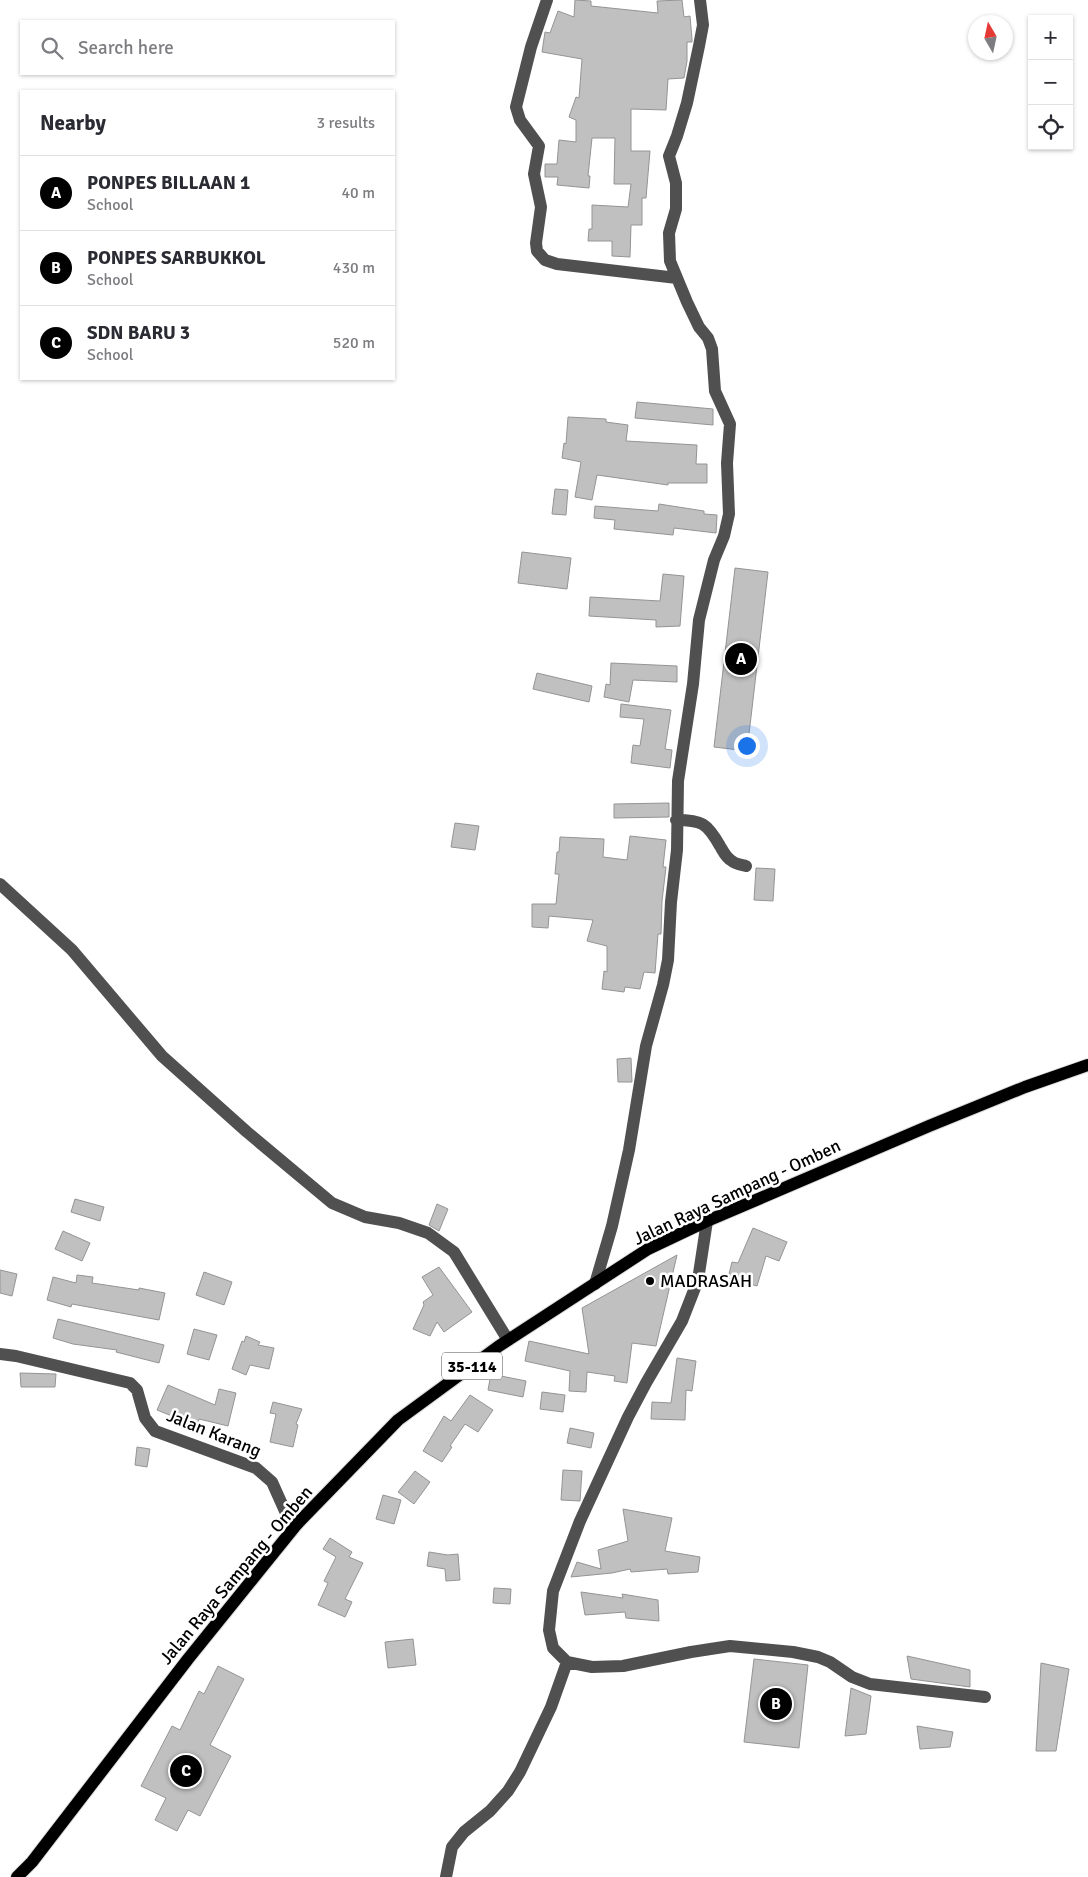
<!DOCTYPE html>
<html lang="en">
<head>
<meta charset="utf-8">
<style>
  body { margin:0; font-family:Signika,sans-serif; background:#f2f2f3; color:#2b2b33 }
  .controls { position:absolute; right:15px; top:15px; display:grid; overflow:hidden; border-radius:0px; box-shadow:0 1px 4px #0004 }
  .controls button { width:45px; height:45px; display:grid; place-items:center; padding:0; border:0; border-bottom:1px solid #e1e1e2; background:#fff; color:#2b2b33; font:25px sans-serif }
  .compass { position:absolute; left:968px; top:15px; width:45px; height:45px; border-radius:50%; background:#fff; box-shadow:0 1px 4px #0004; rotate:351deg }
  .you { position:absolute; left:746px; top:745px; width:18px; height:18px; margin:-12px; border:4px solid #fff; border-radius:50%; background:#1a73e8; box-shadow:0 0 0 8px #1a73e833 }
  .badge { display:grid; place-items:center; width:32px; height:32px; border-radius:50%; background:#000; color:#fff; font-size:16px; font-weight:700 }
  .pin { position:absolute; translate:-50% -50%; border:2px solid #fff; box-shadow:0 1px 5px #0006 }
  .list { margin:0; padding:0; list-style:none }
  h2 { display:flex; justify-content:space-between; align-items:center; height:65px; margin:0; padding:0 20px; font-size:21px }
  h2 small { font-size:16px; font-weight:400; color:#7c7c81 }
  .list li { display:grid; grid-template-columns:32px 1fr auto; gap:15px; align-items:center; box-sizing:border-box; height:75px; padding:0 20px; border-top:1px solid #e1e1e2 }
  .list b { display:block; font-size:19px; white-space:nowrap }
  .list p { margin:0; font-size:16px; white-space:nowrap; color:#7c7c81 }
  .list em { font-size:16px; font-style:normal; color:#7c7c81 }
  .icon { flex:none; width:28px; height:28px; fill:none; stroke:currentColor; stroke-width:2; stroke-linecap:round; stroke-linejoin:round }
  .map { position:relative; flex:none; width:1088px; height:1877px; overflow:hidden }
  .search { position:absolute; background:#fff; box-shadow:0 1px 4px #0004; left:20px; top:20px; width:375px; height:55px; display:flex; align-items:center; gap:12px; box-sizing:border-box; padding:0 18px; border-radius:0px; color:#7c7c81; font-size:19px }
  .panel { position:absolute; background:#fff; box-shadow:0 1px 4px #0004; left:20px; top:90px; width:375px; height:290px; border-radius:0px }
  .map>svg:first-child { display:block }
  .building { fill:#c0c0c0; stroke:#949494 }
  .lines { fill:none; stroke-linecap:round; stroke-linejoin:round }
  .major-casing { stroke:#dbdbdb; stroke-width:14 }
  .minor { stroke:#505050; stroke-width:12 }
  .major { stroke:#000; stroke-width:12 }
  .poi-dot { fill:#000; stroke:#fff; stroke-width:2 }
  .labels { text-anchor:middle; stroke-width:5; stroke-linejoin:round; paint-order:stroke }
  .shield { fill:#fff; stroke:#4c4c4c; stroke-width:1 }
  .shield-label { font-size:16px; font-weight:bold; fill:#000 }
  .street-label { font-size:18px; fill:#000; stroke:#fff }
  .poi-label { font-size:18px; fill:#000; stroke:#fff; text-anchor:start }
</style>
</head>
<body>
<div class="map">
<svg width="1088" height="1877" viewBox="0 0 1088 1877">
  <rect width="100%" height="100%" fill="#fff"/>
  <path class="building" d="M575,0L591,1V6L658,13L657,1L682,0L684,17L690,16L692,39V42H687V61L684,78L668,79L666,110L631,109V151H650L646,198H642V225H631L630,257L612,256V241H588L589,229H592V205L628,207L631,184H614L615,138H592L588,176H590L589,188L557,185L558,177H545V164H557L559,140L576,142V120L569,117L576,97L579,98L582,59L542,52L545,32L550,33L558,11L574,17Z
    M637,402L713,409V425L635,418Z
    M568,417L606,419V422L628,425L626,441L697,445L696,464H707V483H668V485L597,475L592,500L575,497L581,462L562,458L564,443L566,444Z
    M555,489L568,490L566,515L552,514Z
    M659,504L704,511V514L717,515L716,533L674,528L673,535L614,529L615,520L594,518L595,506L658,511Z
    M522,552L571,558L567,589L518,583Z
    M735,568L768,572L747,751L714,747Z
    M663,574L684,576L680,626L656,627V620L589,616L590,597L660,601Z
    M611,663L677,666V682L633,680L629,702L604,697L606,684L610,685Z
    M537,673L592,686L589,702L533,689Z
    M621,704L671,710L665,749L672,750L670,768L631,763L633,745L640,746L644,719L620,717Z
    M669,803V817L614,818V804Z
    M455,823L479,826L475,850L451,847Z
    M630,836L666,840L663,867H666L662,901L661,934H658L655,973L644,972L640,989L625,987L624,992L602,989L604,971L607,972V946L587,941L593,920L549,916L548,928L532,927V904H556L559,874H555L557,852H559L560,837L604,839L603,857L627,860Z
    M756,868L775,869L773,901L754,900Z
    M631,1058L632,1082H618L617,1059Z
    M75,1199L104,1207L100,1221L71,1212Z
    M437,1204L448,1209L439,1231L429,1225Z
    M753,1228L787,1242L779,1261L766,1256L757,1286L728,1278L732,1262L738,1263Z
    M63,1231L90,1243L82,1261L55,1249Z
    M677,1255L656,1346L632,1343L627,1383L614,1381L615,1376L587,1372L586,1392L569,1391L570,1371L525,1361L529,1341L589,1354L582,1308Z
    M439,1267L472,1312L444,1332L437,1322L430,1336L413,1329L424,1305L423,1302L433,1295L422,1277Z
    M0,1270L17,1274L12,1296L0,1293Z
    M204,1272L232,1282L224,1305L196,1295Z
    M77,1275L93,1277L92,1283L139,1290V1288L165,1293L159,1320L72,1304L71,1307L47,1300L53,1277L76,1283Z
    M58,1319L164,1345L159,1363L116,1352L117,1350L73,1344L53,1338Z
    M194,1329L217,1335L209,1360L187,1354Z
    M246,1336L260,1342L258,1345L274,1348L269,1369L250,1365L246,1375L232,1369L242,1341L244,1342Z
    M677,1358L696,1361L692,1391L686,1390L685,1420L651,1419L652,1402L671,1403Z
    M20,1373L56,1374L55,1387H21Z
    M491,1374L526,1381L523,1397L488,1390Z
    M168,1385L215,1405L219,1389L236,1393L228,1426L199,1419L197,1426L157,1410Z
    M542,1392L565,1395L563,1412L540,1409Z
    M470,1395L493,1410L478,1432L465,1424L450,1446L452,1447L442,1462L423,1451L444,1416L451,1421Z
    M273,1402L302,1409L296,1424L298,1425L293,1447L270,1442L276,1414L270,1413Z
    M570,1428L594,1433L591,1448L567,1443Z
    M137,1447L150,1449L147,1467L135,1465Z
    M563,1470L582,1471L580,1501L561,1500Z
    M415,1471L430,1482L414,1504L398,1492Z
    M383,1495L401,1500L394,1524L376,1519Z
    M623,1509L672,1518L665,1551L700,1557L698,1572L668,1574L667,1569L631,1572L630,1569L612,1573L571,1577L577,1562L601,1569L598,1550L628,1541Z
    M330,1538L352,1552L349,1557L363,1563L345,1599L352,1602L345,1617L318,1605L328,1583L324,1581L336,1557L323,1549Z
    M429,1552L448,1555L458,1554L460,1580L446,1581L445,1569L427,1566Z
    M494,1588L511,1589L510,1604L493,1603Z
    M581,1592L623,1598L622,1594L658,1600L659,1621L626,1618L625,1612L585,1615Z
    M413,1639L416,1665L388,1668L385,1642Z
    M907,1656L970,1670V1687L911,1679Z
    M754,1659L808,1665L799,1748L744,1742Z
    M1041,1663L1069,1669L1056,1751H1036Z
    M218,1666L244,1679L210,1745L231,1756L200,1816L188,1810L177,1831L155,1820L166,1798L141,1786L172,1726L180,1730L199,1691L204,1694Z
    M851,1688L871,1696L866,1734L845,1736Z
    M917,1726L953,1732L950,1747L920,1749Z"/>
  <g class="lines">
    <g class="major-casing">
      <path id="major" d="M17,1877L32,1862L188,1659L297,1524L398,1420L499,1346L648,1249L707,1221L929,1126L1025,1087L1088,1065"/>
    </g>
    <path class="minor" d="M547,0L531,47L516,107L520,120L539,146L534,174L541,207L536,243L537,251L545,260L557,264L677,278
      M676,820C702,820 707,823 720,846C723,851 726,858 732,861C735,864 742,865 746,866
      M0,884L72,950L162,1056L247,1132L332,1203L365,1217L399,1223L428,1233L454,1252L508,1340
      M707,1221L698,1280L682,1321L646,1383L628,1417L580,1521L553,1591L549,1630L553,1648L567,1662L592,1667L623,1666L691,1652L730,1646L793,1652L818,1657L830,1662L852,1677L870,1684L985,1697
      M595,1284L612,1226L629,1150L646,1046L663,985L668,960L671,902L677,850L678,781L693,684L699,620L714,560L724,536L729,514L727,463L730,424L715,391L712,349L708,338L699,327L687,302L670,261L669,233L676,209V183L669,156L677,136L687,103L699,46L703,25L700,0
      M0,1354L16,1356L130,1383L137,1390L145,1418L155,1431L256,1468L272,1482L285,1511L297,1524
      M446,1877L452,1847L464,1832L490,1811L508,1791L520,1772L551,1707L567,1662"/>
    <use href="#major" class="major"/>
  </g>
  <circle class="poi-dot" cx="650" cy="1281" r="5"/>
  <g class="labels">
    <rect class="shield" x="442" y="1352.5" width="60" height="27" rx="4"/>
    <g class="shield-label">
      <text x="472" y="1372">35-114</text>
    </g>
    <g class="street-label">
      <text transform="translate(737 1192) rotate(-25)" y="6">Jalan Raya Sampang - Omben</text>
      <text transform="translate(214 1433) rotate(22)" y="6">Jalan Karang</text>
      <text transform="translate(236 1575) rotate(-50)" y="6">Jalan Raya Sampang - Omben</text>
    </g>
    <g class="poi-label">
      <text x="660" y="1287">MADRASAH</text>
    </g>
  </g>
</svg>
<div class="controls">
<button>+</button>
<button>−</button>
<button><svg class="icon" aria-label="locate" viewBox="0 0 24 24"><circle cx="12" cy="12" r="6"/><path d="M12 2v4M12 18v4M2 12h4M18 12h4"/></svg></button>
</div>
<svg class="compass" viewBox="-18 -18 36 36"><path d="M0-13l5 13h-10z" fill="#e53935"/><path d="M0 13l5-13h-10z" fill="#7c7c81"/></svg>
<div class="you"></div>
<div class="pin badge" style="left:741px;top:659px">A</div>
<div class="pin badge" style="left:776px;top:1704px">B</div>
<div class="pin badge" style="left:186px;top:1771px">C</div>
<div class="search"><svg class="icon" aria-label="search" viewBox="0 0 24 24"><circle cx="10" cy="10" r="6"/><path d="M15 15l6 6"/></svg>Search here</div>
<section class="panel">
<h2>Nearby<small>3 results</small></h2>
<ul class="list">
<li><span class="badge">A</span><div><b>PONPES BILLAAN 1</b><p>School</p></div><em>40 m</em></li>
<li><span class="badge">B</span><div><b>PONPES SARBUKKOL</b><p>School</p></div><em>430 m</em></li>
<li><span class="badge">C</span><div><b>SDN BARU 3</b><p>School</p></div><em>520 m</em></li>
</ul>
</section>
</div>
</body>
</html>
